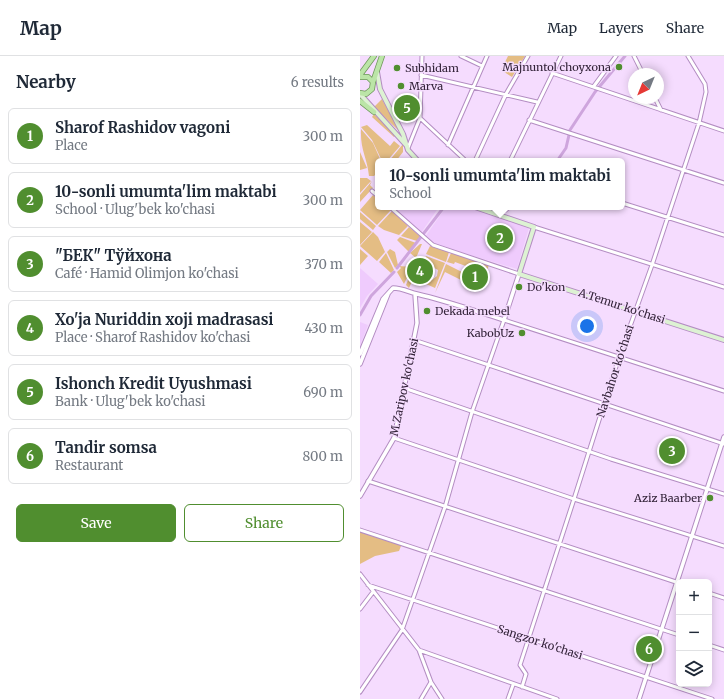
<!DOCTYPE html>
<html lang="en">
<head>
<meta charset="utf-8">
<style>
  body { margin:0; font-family:Merriweather,serif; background:#f6f6f7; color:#1f2937 }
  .controls { position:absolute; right:12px; bottom:12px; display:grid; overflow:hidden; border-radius:6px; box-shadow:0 2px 10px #0003 }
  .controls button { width:36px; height:36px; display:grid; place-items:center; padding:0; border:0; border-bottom:1px solid #e0e1e3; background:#fff; color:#1f2937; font:20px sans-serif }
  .compass { position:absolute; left:268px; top:12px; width:36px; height:36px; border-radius:50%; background:#fff; box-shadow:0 2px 10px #0003; rotate:223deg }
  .you { position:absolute; left:227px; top:270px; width:14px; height:14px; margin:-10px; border:3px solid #fff; border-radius:50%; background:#1a73e8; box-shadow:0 0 0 6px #1a73e833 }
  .badge { display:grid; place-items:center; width:26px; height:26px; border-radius:50%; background:#508e2f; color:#fff; font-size:13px; font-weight:700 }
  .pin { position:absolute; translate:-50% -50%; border:2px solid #fff; box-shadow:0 1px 4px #0006 }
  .popup { position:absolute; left:15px; top:102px; width:250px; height:52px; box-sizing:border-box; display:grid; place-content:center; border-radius:6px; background:#fff; filter:drop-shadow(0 1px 3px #0005); font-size:13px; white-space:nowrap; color:#747a83 }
  .popup b { font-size:15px; color:#1f2937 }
  .popup::after { content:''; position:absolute; left:50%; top:100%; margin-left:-8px; border:8px solid transparent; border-top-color:#fff }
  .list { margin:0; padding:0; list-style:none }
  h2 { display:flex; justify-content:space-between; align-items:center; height:52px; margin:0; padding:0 16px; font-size:17px }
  h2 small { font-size:13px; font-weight:400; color:#747a83 }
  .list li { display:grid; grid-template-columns:26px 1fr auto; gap:12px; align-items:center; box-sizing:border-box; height:56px; margin:0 8px 8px; padding:0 8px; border:1px solid #e0e1e3; border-radius:6px }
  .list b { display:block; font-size:15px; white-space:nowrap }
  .list p { margin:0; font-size:13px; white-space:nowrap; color:#747a83 }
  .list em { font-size:13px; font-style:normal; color:#747a83 }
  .actions { display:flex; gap:8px; padding:12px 16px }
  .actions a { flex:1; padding:9px 0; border:1px solid #508e2f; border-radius:6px; text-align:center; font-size:14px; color:#508e2f }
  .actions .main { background:#508e2f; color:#fff }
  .icon { flex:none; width:22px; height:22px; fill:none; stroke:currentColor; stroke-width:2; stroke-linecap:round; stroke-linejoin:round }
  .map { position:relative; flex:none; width:364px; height:643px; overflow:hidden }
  header { display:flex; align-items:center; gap:24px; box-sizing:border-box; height:56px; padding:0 20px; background:#fff; border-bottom:1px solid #e0e1e3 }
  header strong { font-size:19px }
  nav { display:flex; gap:22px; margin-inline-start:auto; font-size:14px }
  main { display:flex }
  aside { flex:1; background:#fff }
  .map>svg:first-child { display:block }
  .built { fill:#efcbfd }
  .green { fill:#e4bd84 }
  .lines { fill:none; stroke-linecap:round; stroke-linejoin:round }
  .canal { stroke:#cea5dd; stroke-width:3 }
  .minor-casing { stroke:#b38dc2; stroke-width:5 }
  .tertiary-casing { stroke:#b38dc2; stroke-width:5.5 }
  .secondary-casing { stroke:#b38dc2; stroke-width:6 }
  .primary-casing { stroke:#6e965b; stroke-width:6 }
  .minor { stroke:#fff; stroke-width:3 }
  .tertiary { stroke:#fff; stroke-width:3.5 }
  .secondary { stroke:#ddf2d3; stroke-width:4 }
  .primary { stroke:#bbe5a7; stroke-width:4.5 }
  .poi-dot { fill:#508e2f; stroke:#f5dcfe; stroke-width:1.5 }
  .labels { text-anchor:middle; stroke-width:3; stroke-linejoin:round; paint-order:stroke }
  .poi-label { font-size:11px; fill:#34243a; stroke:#f5dcfe; text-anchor:start }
  .street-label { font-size:11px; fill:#34243a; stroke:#f5dcfe }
</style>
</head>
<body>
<header>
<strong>Map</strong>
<nav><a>Map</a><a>Layers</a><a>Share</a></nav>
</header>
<main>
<aside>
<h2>Nearby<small>6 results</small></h2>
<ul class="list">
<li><span class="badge">1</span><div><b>Sharof Rashidov vagoni</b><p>Place</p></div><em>300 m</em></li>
<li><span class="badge">2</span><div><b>10-sonli umumta'lim maktabi</b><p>School · Ulug'bek ko'chasi</p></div><em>300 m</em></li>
<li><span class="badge">3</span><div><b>&quot;БЕК&quot; Тўйхона</b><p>Café · Hamid Olimjon ko'chasi</p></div><em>370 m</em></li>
<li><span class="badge">4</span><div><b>Xo'ja Nuriddin xoji madrasasi</b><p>Place · Sharof Rashidov ko'chasi</p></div><em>430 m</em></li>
<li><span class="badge">5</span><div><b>Ishonch Kredit Uyushmasi</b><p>Bank · Ulug'bek ko'chasi</p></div><em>690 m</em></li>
<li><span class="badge">6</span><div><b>Tandir somsa</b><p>Restaurant</p></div><em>800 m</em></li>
</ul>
<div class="actions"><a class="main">Save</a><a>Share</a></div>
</aside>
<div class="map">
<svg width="364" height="643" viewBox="0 0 364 643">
  <rect width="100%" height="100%" fill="#f5dcfe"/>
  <path class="built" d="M32,151H79L61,177Z
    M86,151H106L169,172L157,213L73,188L65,181Z
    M0,212L18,228L7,240L0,252Z
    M0,266L8,269L0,290Z"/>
  <path class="green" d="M148,0H165L152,21L141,14Z
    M22,43L39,75L14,51Z
    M14,58L36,79L34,81L12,61Z
    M7,69L30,90L34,85L40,90L27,105H22L12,84L1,71Z
    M1,73L13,87L21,105H18V116L14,120H9C7,101 0,94 1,73Z
    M43,88V96L36,105H29Z
    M0,96L7,112L0,114Z
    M0,122H7L11,125L0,137Z
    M12,125L10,129L13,132L0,146V139Z
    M13,139L18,143V151H27L31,154L17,169L0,154Z
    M32,155L48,170L39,179L24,174L18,170Z
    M0,156L16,170L13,174L0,163Z
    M0,166L12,176L0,189Z
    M49,171L61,181L57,185L41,180Z
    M13,176L18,181L25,196L17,205L0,190Z
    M40,181L56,187L49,196L37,184Z
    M60,188H62L56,202L50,197Z
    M70,190L89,196L86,206L66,198Z
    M0,193L8,200L0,209Z
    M30,193L35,196L38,209L35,212L27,196Z
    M26,197L34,214L31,217L19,206Z
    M91,197L120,206L115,219L109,217L111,212L95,206L94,208L87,206Z
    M66,200L85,207L75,232L55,223L58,217L72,224L77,220L78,214L63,206Z
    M121,206L129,209L121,230L105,224L103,225L85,216L75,237L86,208L106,218L105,221L120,224L121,221L117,219Z
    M39,210L52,211L44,228L37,216L41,212Z
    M51,217L55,219L49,232L46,229Z
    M0,476L38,487L41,490L39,495L15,500L0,508Z"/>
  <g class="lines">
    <path class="canal" d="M210,74L235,36L265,0
      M197,105L206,92L209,79
      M124,151L128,152
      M132,153L146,155L151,151
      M37,212L84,151
      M0,259L11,240L34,216"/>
    <g class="minor-casing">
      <path id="minor" d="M101,0L122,10
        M274,0L283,18
        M192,17L364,75
        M61,19L177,46
        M234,30L256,0
        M295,42L301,54
        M60,62L106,105
        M169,64L364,127
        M88,89L127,0
        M48,92L60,62L62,0
        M115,105L146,38L168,0
        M150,105L201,0
        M12,135L18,140
        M262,147L364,179
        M30,151L73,189L159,218
        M174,171L364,231
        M54,284L364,388
        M44,332L251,403L364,438
        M34,382L214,443L364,490
        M8,425L319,527
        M0,474L319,579
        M0,518L59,594L71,626L82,643
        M8,529L352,643
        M349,537L364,542
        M0,553L13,536
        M349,589L364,594
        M59,594L197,643
        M162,631L166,618L160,609L214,443L259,301L292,209L339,67L346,36L345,28L328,0
        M0,636L42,574L85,451L112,356L144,264L364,335
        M61,643L71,626
        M148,643L153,629"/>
    </g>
    <g class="tertiary-casing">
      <path id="tertiary" d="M0,298L23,243L33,232C42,232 49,236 57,238C87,245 115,255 144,264L159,218
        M0,308L28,238
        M0,440L34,382L57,267L55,238
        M279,643L364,381"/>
    </g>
    <g class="secondary-casing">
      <path id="secondary" d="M17,16L20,33L43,78L48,94L58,105
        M0,38L47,90
        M115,151L174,171L159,218L364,284"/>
    </g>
    <g class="primary-casing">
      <path id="primary" d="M0,19L14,0
        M0,21H8L13,26
        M0,37L6,38L12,33L13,26L22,0
        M0,45L14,56"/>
    </g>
    <use href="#minor" class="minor"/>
    <use href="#tertiary" class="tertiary"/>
    <use href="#secondary" class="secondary"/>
    <use href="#primary" class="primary"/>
  </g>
  <g class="poi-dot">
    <circle cx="259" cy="11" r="4"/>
    <circle cx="37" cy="12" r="4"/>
    <circle cx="41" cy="30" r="4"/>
    <circle cx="159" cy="231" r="4"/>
    <circle cx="67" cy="255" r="4"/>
    <circle cx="162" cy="277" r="4"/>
    <circle cx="350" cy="442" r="4"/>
  </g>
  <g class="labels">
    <g class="poi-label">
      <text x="251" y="15" text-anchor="end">Majnuntol choyxona</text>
      <text x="45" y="16">Subhidam</text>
      <text x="49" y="34">Marva</text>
      <text x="167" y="235">Do'kon</text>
      <text x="75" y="259">Dekada mebel</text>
      <text x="154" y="281" text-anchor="end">KabobUz</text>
      <text x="342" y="446" text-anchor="end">Aziz Baarber</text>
    </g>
    <g class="street-label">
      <text transform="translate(262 250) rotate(18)" y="4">A.Temur ko'chasi</text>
      <text transform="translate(255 315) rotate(-72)" y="4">Navbahor ko'chasi</text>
      <text transform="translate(44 331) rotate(-78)" y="4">M.Zaripov ko'chasi</text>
      <text transform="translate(180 586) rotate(18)" y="4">Sangzor ko'chasi</text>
    </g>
  </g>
</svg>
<div class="controls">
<button>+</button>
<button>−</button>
<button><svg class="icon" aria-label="layers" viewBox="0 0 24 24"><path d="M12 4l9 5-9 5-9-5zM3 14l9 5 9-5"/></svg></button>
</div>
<svg class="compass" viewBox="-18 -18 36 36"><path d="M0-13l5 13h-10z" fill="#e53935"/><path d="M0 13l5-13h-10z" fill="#747a83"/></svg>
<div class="you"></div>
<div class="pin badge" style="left:115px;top:221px">1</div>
<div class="pin badge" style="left:140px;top:182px">2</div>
<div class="popup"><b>10-sonli umumta'lim maktabi</b>School</div>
<div class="pin badge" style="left:312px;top:395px">3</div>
<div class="pin badge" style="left:60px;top:215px">4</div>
<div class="pin badge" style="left:47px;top:52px">5</div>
<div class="pin badge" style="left:289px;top:593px">6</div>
</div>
</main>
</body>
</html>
